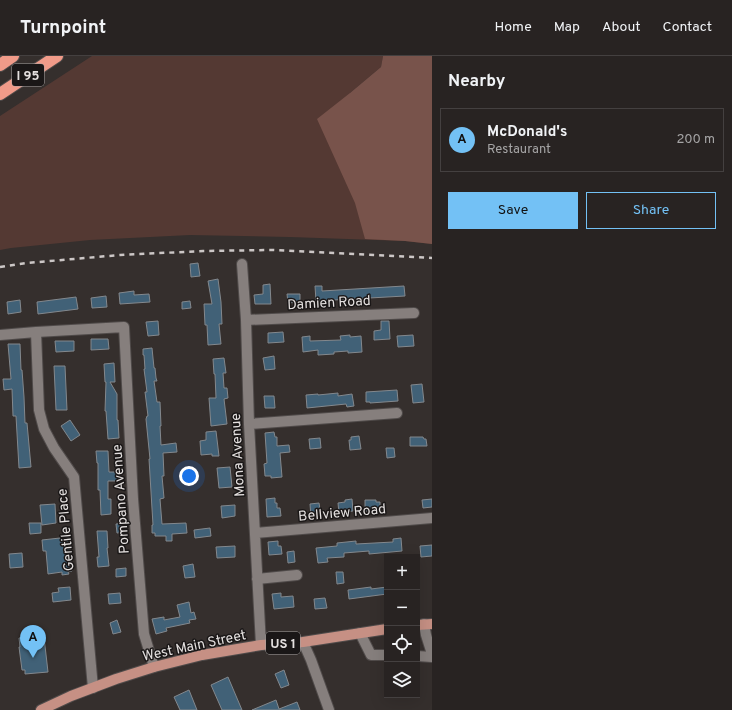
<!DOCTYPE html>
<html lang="en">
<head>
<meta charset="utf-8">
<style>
  body { margin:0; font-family:Overpass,sans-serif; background:#302b2a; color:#f1f3f6 }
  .controls { position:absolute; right:12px; bottom:12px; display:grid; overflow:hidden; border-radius:0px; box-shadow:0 4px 16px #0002 }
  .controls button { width:36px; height:36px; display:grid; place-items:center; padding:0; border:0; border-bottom:1px solid #444040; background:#282322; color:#f1f3f6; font:20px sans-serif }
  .you { position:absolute; left:189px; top:420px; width:14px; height:14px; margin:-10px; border:3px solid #fff; border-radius:50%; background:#1a73e8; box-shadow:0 0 0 6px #1a73e833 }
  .badge { display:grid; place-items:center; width:26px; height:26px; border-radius:50%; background:#73c1f5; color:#111; font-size:13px; font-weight:700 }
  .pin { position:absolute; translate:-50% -33px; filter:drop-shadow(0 1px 2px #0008) }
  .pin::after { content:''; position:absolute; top:21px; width:14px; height:12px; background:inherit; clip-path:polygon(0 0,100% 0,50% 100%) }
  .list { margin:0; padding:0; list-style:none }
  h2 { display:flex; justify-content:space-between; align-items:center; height:52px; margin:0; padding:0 16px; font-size:17px }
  h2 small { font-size:13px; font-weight:400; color:#a5a4a5 }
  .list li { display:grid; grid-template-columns:26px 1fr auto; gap:12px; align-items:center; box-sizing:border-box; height:64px; margin:0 8px 8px; padding:0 8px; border:1px solid #444040; border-radius:0px }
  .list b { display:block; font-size:15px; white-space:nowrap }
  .list p { margin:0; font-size:13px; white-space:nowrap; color:#a5a4a5 }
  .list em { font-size:13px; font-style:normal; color:#a5a4a5 }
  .actions { display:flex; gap:8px; padding:12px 16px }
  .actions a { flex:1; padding:9px 0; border:1px solid #73c1f5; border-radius:0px; text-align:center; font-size:14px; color:#73c1f5 }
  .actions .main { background:#73c1f5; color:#111 }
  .icon { flex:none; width:22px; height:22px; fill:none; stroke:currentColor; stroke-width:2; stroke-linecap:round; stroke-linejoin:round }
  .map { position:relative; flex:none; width:432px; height:654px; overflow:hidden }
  header { display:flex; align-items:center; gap:24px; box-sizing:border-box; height:56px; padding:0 20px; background:#282322; border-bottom:1px solid #444040 }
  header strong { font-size:19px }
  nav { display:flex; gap:22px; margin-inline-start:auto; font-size:14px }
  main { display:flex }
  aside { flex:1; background:#282322 }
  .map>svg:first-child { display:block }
  .green { fill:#543933 }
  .forest { fill:#78534b }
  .building { fill:#416177; stroke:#83888d }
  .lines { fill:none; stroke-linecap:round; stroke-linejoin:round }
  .minor-casing { stroke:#504b4a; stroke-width:12 }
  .major-casing { stroke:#504b4a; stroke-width:12 }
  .highway-casing { stroke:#504b4a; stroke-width:14 }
  .minor { stroke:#867f7d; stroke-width:10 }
  .major { stroke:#c69084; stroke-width:10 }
  .highway { stroke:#f19b89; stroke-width:12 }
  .rail { stroke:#ccc7c6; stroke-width:2.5; stroke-dasharray:5 5; stroke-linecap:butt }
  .labels { text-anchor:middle; stroke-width:3; stroke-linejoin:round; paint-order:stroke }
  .shield { fill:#1a1717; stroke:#a7a4a3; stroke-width:1 }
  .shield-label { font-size:13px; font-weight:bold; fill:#e4e0df }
  .street-label { font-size:14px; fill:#e4e0df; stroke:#1a1717 }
</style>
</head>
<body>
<header>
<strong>Turnpoint</strong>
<nav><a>Home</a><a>Map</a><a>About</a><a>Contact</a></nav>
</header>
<main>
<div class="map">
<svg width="432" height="654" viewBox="0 0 432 654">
  <rect width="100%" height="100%" fill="#352f2d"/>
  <path class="green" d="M92,0H383L381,11L350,37L432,188L405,185L290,181L190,179L90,184L11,192L0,194V60Z"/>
  <path class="forest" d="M383,0H432V188L405,185L365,183L355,147L317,63L350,37L381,11Z"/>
  <path class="building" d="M198,207L200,220L191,221L190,208Z
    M218,223L221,246L222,268H219L221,288L208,289L207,269H205L204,248H212L208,225Z
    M270,228L271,248H255L254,239L263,238V229Z
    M315,230H322V235L404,230L405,240L316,245Z
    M134,235V239L149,238L150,246L120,248L119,237Z
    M287,238H300V246L288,247Z
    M106,240L107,251L92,252L91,242Z
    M76,241L78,253L38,258L37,246Z
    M20,244L21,256L8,258L7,246Z
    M190,245L191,252L182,253V246Z
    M158,265L159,279L148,280L146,266Z
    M381,265H389L390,283L374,284V275L381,274Z
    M283,276L284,286L268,287V277Z
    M350,279V281L361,280L362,296L348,297V295L334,296V298L318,299V294L303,296L302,281L310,280V285L341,284L340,280Z
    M413,279L414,290L398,291L397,280Z
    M91,283H108L109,293L91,294Z
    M55,285H74V295L56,296Z
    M8,288H20L21,314H22L24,341L25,367H27L31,411L19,412L16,360H13L12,333L4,334L3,323H11Z
    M152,292L154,312H155L156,322L157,325H154L157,346H160L161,370H160L161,389L176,387L177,396L163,397L164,420H162L164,442L160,443L162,468L186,467L187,477L172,478V485H166V480H155V477H152V469H153L149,403H150L146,363L147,360H148L145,336H147L144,313H145L144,299H143V293Z
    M274,300L275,313L265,314L263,302Z
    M224,302L226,317H223L224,332H227L228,342L224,343L227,368L211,370L209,342H216L215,318H214L213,303Z
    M114,307L115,326H110L117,338V364H118L119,382L108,383L106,355H105L106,326H105L104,308Z
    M54,310H65L67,354H56Z
    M422,328L424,346L413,347L411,329Z
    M397,334L398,345L370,347V346H366V336Z
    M338,337V340L352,338L354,350L347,351L346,348L307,352L306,339L318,338V339Z
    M264,340H274L275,352H265Z
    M70,364L80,379L71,385L61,370Z
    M216,375L219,400H212V398L201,399L200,385L206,384V376Z
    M274,376L275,381H277V390L289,389L290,396L280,397L282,421L271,422V420H265L264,408L267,407L265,377Z
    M359,380L361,393L350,394L349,384H351V381Z
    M410,381H423L424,383H426L427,390H410Z
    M320,382L321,392L310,393L309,383Z
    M386,392H394L395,401L387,402Z
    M96,395H108L109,416H119V425H108V443H111V458L101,459L100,434H98V407H97Z
    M230,411L232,431L219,432L217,412Z
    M275,442V447H277V452H280L281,460L267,461L266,443Z
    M352,443L353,455L339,457L338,447L345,446V444Z
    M432,443V451L423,452L422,444Z
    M365,444H376V446H380V455H365Z
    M319,447L321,460L311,461L310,448Z
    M55,448L56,467L42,469L40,449Z
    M235,449V460L222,462L221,450Z
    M29,467H41V477L30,478Z
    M126,467L127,476L117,477L116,468Z
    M210,472L211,480L195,482L194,474Z
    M97,475H107L108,492H107L109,510L98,511L97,501H99Z
    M69,481L72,515L68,516L69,518L62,519V516L48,518L46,495H43L42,484Z
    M401,482L402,495L369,498V495L344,497V501L327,502L328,506L318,507L316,492L337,490V487L356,485V488L393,486V483Z
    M278,485V490H281L282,498L269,499L268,486Z
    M432,489V500L421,501L420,490Z
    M235,490V501L217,502L216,491Z
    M294,495L295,506L288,507L287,496Z
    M22,497L23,511L10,512L9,498Z
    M193,508L195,521L185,522L183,510Z
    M126,512V520L116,521V513Z
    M336,516H343L344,527L337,528Z
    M70,531L71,544L53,546L52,537L59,536L58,532Z
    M371,531V533L387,531V538L349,543L348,534Z
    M120,537L121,547L109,548L108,538Z
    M281,537V541L293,540L294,551L274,553L272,538Z
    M325,542L327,552L315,553L314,543Z
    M189,546L191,557L194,556L196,563L189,564L190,567L166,572L167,575L156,578L152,563L164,561V564L180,561L177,549Z
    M117,564L121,576L113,578L110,567Z
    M29,581L30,582L44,581L48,616L25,618V614H22L19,591H20L19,582Z
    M284,614L289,629L281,632L275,618Z
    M228,621L242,654H222L211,629Z
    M189,634L197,654H180L174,641Z
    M276,644L279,653L297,646L300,654H252Z"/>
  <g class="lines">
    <g class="minor-casing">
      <path id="minor" d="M242,208L246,264L249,368L261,589
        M246,264L414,257
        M36,276L39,354L44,373L54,392L74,421L93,632
        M0,279L36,276L124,271L133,443L144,578L154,611
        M249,368L397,357
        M255,477L432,462
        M257,523L297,519
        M424,568L426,579L432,598
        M360,577L371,599H387
        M303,586L311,604L329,654
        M417,600L432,601"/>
    </g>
    <g class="major-casing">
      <path id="major" d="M417,569L432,568
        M41,654L71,640L116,623L154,611L202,599L261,589L303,586L387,573"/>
    </g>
    <g class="highway-casing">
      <path id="highway" d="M0,9L13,0
        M0,38L57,0"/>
    </g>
    <use href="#minor" class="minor"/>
    <use href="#major" class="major"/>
    <use href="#highway" class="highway"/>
    <path class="rail" d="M0,211L27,207L120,199L203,195L273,194L432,202"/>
  </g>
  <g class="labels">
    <g class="shield">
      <rect x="12" y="8" width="32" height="22" rx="3"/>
      <rect x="266" y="576" width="34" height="22" rx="3"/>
    </g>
    <g class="shield-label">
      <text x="28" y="24">I 95</text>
      <text x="283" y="592">US 1</text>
    </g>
    <g class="street-label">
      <text transform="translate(329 246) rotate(-3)" y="5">Damien Road</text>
      <text transform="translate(237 399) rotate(-93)" y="5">Mona Avenue</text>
      <text transform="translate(120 443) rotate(-94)" y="5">Pompano Avenue</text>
      <text transform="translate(342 456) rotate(-5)" y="5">Bellview Road</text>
      <text transform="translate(65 474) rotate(-95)" y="5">Gentile Place</text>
      <text transform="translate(194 589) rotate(-12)" y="5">West Main Street</text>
    </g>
  </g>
</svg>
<div class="controls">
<button>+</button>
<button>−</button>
<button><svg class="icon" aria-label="locate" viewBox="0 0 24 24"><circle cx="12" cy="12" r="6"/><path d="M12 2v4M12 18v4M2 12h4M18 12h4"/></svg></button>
<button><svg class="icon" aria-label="layers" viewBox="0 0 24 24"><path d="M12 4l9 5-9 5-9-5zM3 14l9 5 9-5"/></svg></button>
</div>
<div class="you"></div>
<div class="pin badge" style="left:33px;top:602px">A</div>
</div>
<aside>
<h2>Nearby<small></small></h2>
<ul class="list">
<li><span class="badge">A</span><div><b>McDonald's</b><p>Restaurant</p></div><em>200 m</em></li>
</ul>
<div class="actions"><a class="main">Save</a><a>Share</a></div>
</aside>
</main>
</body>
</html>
